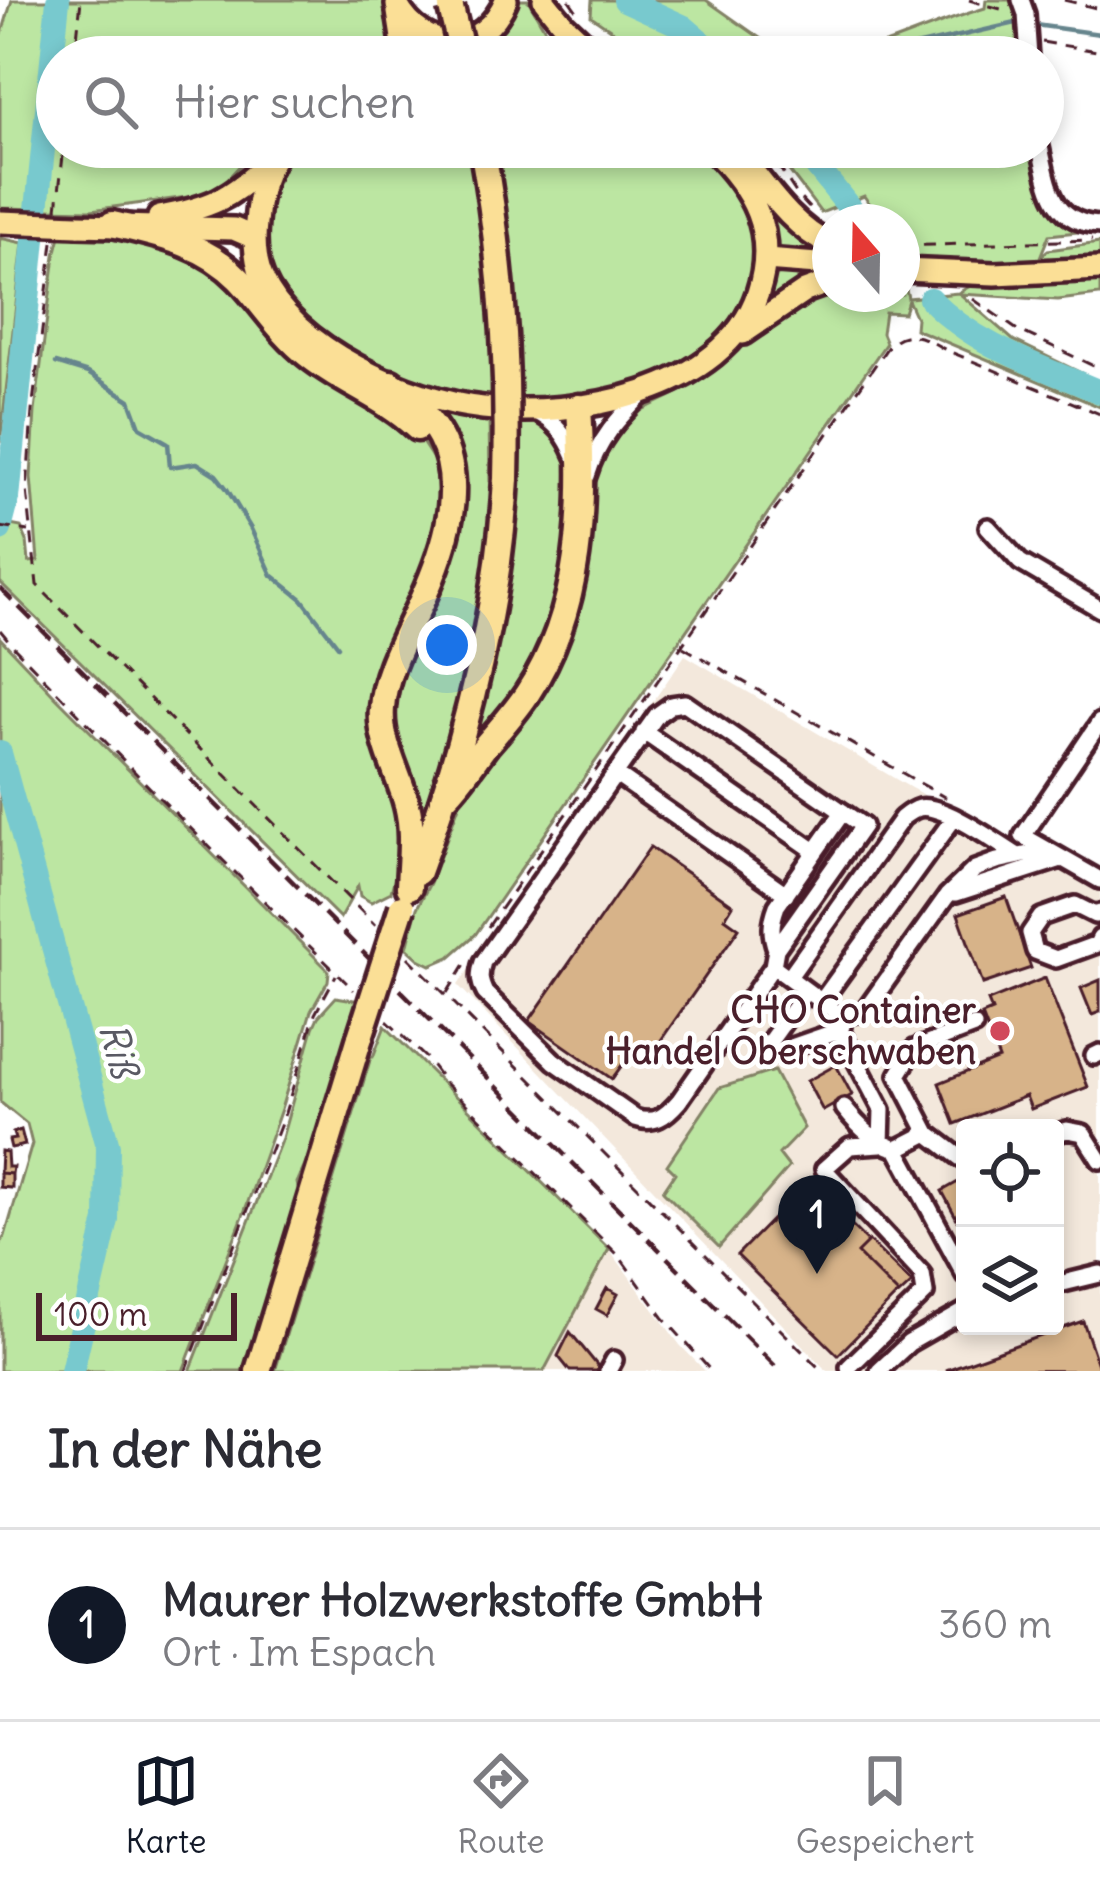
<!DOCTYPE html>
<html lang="de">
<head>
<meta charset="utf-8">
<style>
  body { margin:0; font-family:Delius,sans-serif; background:#f7f7f7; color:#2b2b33 }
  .controls { position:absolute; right:36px; bottom:36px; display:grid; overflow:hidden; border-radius:12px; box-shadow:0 6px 18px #0003 }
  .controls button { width:108px; height:108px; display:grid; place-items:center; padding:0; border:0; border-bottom:3px solid #e1e1e2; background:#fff; color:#2b2b33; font:60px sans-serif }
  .compass { position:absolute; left:812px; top:204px; width:108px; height:108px; border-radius:50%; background:#fff; box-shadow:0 6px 18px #0003; rotate:340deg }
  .scale { position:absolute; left:36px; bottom:30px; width:201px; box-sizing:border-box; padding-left:12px; border:6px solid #4a1f2b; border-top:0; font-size:33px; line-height:42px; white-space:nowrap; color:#4a1f2b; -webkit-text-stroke:9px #fff; paint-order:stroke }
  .you { position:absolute; left:447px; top:645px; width:42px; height:42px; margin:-30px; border:9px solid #fff; border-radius:50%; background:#1a73e8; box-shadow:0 0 0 18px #1a73e833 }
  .badge { display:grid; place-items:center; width:78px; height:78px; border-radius:50%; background:#111827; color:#fff; font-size:39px; font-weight:700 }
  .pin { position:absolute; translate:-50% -99px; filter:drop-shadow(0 3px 6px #0008) }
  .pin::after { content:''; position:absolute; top:63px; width:42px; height:36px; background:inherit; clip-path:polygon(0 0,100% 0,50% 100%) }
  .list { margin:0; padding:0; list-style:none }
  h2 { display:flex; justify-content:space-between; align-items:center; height:156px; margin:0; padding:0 48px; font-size:51px }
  h2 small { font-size:39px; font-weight:400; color:#7c7c81 }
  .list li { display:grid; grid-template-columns:78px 1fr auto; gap:36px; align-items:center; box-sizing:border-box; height:192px; padding:0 48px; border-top:3px solid #e1e1e2 }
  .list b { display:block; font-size:45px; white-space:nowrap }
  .list p { margin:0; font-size:39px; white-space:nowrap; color:#7c7c81 }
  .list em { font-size:39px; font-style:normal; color:#7c7c81 }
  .icon { flex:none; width:66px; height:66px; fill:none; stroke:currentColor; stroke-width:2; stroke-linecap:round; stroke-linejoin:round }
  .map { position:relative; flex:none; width:1100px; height:1371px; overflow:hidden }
  .search { position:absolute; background:#fff; box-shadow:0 6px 18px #0003; left:36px; right:36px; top:36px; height:132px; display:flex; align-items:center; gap:30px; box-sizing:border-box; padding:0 42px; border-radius:66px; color:#7c7c81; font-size:45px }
  .sheet { height:348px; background:#fff }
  nav { display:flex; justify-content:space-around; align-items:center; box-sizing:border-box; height:168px; border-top:3px solid #e1e1e2; background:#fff; font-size:33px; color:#7c7c81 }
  nav a { display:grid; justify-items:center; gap:6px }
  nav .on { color:#111827 }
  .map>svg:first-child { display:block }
  .built { fill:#f3e8dc; fill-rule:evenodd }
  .green { fill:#bce6a2; stroke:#838266; stroke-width:3 }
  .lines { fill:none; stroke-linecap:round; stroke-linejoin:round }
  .stream { stroke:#66858d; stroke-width:4.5 }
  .river { stroke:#78c9ce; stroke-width:24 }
  .building { fill:#d7b389; stroke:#4a1f2b; stroke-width:3 }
  .minor-casing { stroke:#4a1f2b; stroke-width:24 }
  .major-casing { stroke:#4a1f2b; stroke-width:30 }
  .highway-casing { stroke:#4a1f2b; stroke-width:33 }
  .path { stroke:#4a1f2b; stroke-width:3; stroke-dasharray:12 9; stroke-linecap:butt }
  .minor { stroke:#fff; stroke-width:15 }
  .major { stroke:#fbdf96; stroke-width:21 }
  .highway { stroke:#fbdf96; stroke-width:24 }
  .rail { stroke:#4a1f2b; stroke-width:4.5; stroke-dasharray:18 9; stroke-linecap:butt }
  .major-bridge-casing { stroke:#4a1f2b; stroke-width:30; stroke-linecap:butt }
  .highway-bridge-casing { stroke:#4a1f2b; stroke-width:33; stroke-linecap:butt }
  .major-bridge { stroke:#fbdf96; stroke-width:21 }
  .highway-bridge { stroke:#fbdf96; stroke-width:24 }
  .poi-dot { fill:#d1495b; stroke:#fff; stroke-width:4.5 }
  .labels { text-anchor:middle; stroke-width:9; stroke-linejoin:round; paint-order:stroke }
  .poi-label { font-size:36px; font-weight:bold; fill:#4a1f2b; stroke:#fff; text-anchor:end }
  .water-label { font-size:39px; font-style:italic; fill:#5a5a64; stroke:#fff }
</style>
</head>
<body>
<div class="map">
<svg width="1100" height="1371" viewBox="0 0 1100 1371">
  <rect width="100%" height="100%" fill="#fff"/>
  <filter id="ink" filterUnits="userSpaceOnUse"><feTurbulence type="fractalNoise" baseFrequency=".00833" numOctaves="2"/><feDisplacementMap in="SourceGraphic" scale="24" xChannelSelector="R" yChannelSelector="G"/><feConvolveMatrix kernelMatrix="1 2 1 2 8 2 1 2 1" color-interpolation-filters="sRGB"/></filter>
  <g filter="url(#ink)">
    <path class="built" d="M685,655L911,788L1014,844L1032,850L1039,837L1100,871V1371H827L458,985ZM965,1128H1055V1326H965Z
      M609,1249L680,1345L705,1371H544Z"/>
    <path class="green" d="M12,0H385L397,37L398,57H57V147H257L220,187L195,196L91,210L0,208V40Z
      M518,0H528L554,45L566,57H415L412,41C413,42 429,49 430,49C464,58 509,33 518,0Z
      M592,0H706L787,57H651L591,16Z
      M986,0H1014L1021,15L1023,57H847C894,43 938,22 985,8Z
      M292,147H699L726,171L746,198L760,254L746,307L708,351L636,388L536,406L448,396L353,357L298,315L273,282L260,233L272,172Z
      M771,147H1035C1045,179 1048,225 1087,231L1049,235L1040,257L1048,250L1100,243V257C1035,262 971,263 907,257L902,250V222H882L864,196L821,213Z
      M768,203L830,257C783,253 774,260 764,208Z
      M92,235L175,248L206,259L420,439L433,459L441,480L438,539L385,657L402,852L391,892L371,902L360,896L358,886L340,918L0,582V523L21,527L27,541L29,562L38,561L31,477L35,411L55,255L60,236Z
      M0,238L23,243L0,443Z
      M769,266L830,276L752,316Z
      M1100,277V295L1058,300L960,294L1013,340L1100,382V407L915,329L916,318L908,300L904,313L885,312L882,333L886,343L475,935L450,957L431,965L419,959L407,948L417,908L430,883L460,803L476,770L504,733L539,699L579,602L592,533L594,487L601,459L612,436L634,414L694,385L730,357L779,314L830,291V294H902V284H905L908,298L958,293L972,285Z
      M427,407L489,418L490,481L495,483L492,530L469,670L425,820L418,818L394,749L390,701L437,586L466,502L461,450Z
      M519,416C530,420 545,423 553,432C591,471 560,622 536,666C521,693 486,729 466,754C474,728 484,701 490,674C511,592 519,501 519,416Z
      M0,638L54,695L329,971L328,981L311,1011L281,1109L243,1216L183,1371H0V1243L5,1236L32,1144L27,1124L0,1102Z
      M336,997L360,1001L322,1128L297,1183L300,1197L248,1371H190L282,1138L313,1028L318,1017Z
      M385,1026L609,1249L544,1371H275L371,1057H373Z
      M774,1071L804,1128L779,1154L789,1167L719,1247L663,1191L675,1173L667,1165L719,1088Z"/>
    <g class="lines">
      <path class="stream" d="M1035,25L1100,34
        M880,57L907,48L1016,23
        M56,363L88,373L130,400L140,427L168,443L170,467L197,463L216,475L227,489L251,529L272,575L302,599L338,646"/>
      <path class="river" d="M625,0L684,27L719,57
        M801,147L861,222
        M930,299C976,347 1040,366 1100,392
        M0,529L8,498L58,0
        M0,753L108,1146L107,1220L72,1371"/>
    </g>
    <path class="building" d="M650,847L733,905L725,918L739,928L652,1053L638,1043L612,1079L529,1021Z
      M1006,897L1031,968L983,984L958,914Z
      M1045,978L1088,1087L1031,1109L1026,1096L955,1124L939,1083L999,1059L982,1015L992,1011L988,1001Z
      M1100,980V1012L1092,1015L1081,988Z
      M836,1065L852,1095L823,1111L807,1081Z
      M21,1130L25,1145L11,1148L9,1140L15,1139L13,1133Z
      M1,1151L7,1152L8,1167H13L12,1174L0,1173Z
      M0,1173L12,1174V1188L0,1187Z
      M965,1178V1234L942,1191Z
      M808,1183L868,1242L857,1253L898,1294L838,1355L737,1255Z
      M869,1241L912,1283L899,1295L857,1253Z
      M607,1288L618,1294L607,1315L596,1309Z
      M1083,1321L1100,1371L946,1370Z
      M570,1332L601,1370L600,1371H570L558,1356Z"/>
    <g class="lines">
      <g class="minor-casing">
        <path id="minor" d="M1021,0L1026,14L1029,57
          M1040,147C1049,187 1052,223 1100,225
          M535,411C556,422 566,435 575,457
          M587,476C598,440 618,418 644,393
          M988,527L1020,562L1100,609
          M685,703L863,826L776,949L773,966L679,1101C666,1116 655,1125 635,1118L554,1061L485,993C479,981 479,974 483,962L657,715L671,705Z
          M1100,722L1023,836L1100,880
          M644,732L815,851
          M615,774L786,894
          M956,893L1061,859
          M1100,913L1095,915L1075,905L1041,917L1030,933L1035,951L1056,959L1097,944L1100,938
          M776,949C770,933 771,922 777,906L843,812
          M773,966L837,1013L845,1015L864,1012L947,896L975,869L997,861L1047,850
          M789,977L902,818C907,814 912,810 919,808C942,803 997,843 1018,856
          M806,991L761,1054L765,1056L840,1030
          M821,1002L954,818
          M842,1026L840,1030L882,1110L881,1144
          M1094,1056L1100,1053
          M844,1108C859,1127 873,1141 897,1149L965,1275
          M928,1133L898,1075L914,1049L974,1026
          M1055,1134L1067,1130L1083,1133L1100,1160
          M897,1149L928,1133L962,1159L965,1158
          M1055,1285L1100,1274
          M849,1367L925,1293L922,1274L824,1169L850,1146L881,1144
          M608,1371L614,1360
          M879,1371L909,1343L965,1311"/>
      </g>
      <g class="major-casing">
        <path id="major" d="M544,0L564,25L598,57
          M397,5C425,55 483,54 506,0
          M398,12L405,57
          M282,147C264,168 258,195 256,223C254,241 255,260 262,277C291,348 411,401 483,408C575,418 724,394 758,293C778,232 753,189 710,147
          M733,147C764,182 786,223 830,245
          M159,217C210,208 230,199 268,163
          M78,225L234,229L255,238
          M766,260L830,265
          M902,270L995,274L1100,269
          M743,333L805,291L830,282"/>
      </g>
      <g class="highway-casing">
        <path id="highway" d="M112,224C159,235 204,243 239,279C263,304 280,333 308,355C342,383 385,397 417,428
          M391,383C408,399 429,416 440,437C469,491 440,563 416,613C402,642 384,675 382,708C379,742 399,773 407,805C414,831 410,860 409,887
          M446,796C462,780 472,763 486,745C500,729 515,712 527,694C583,610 585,504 579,407
          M418,872C464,746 499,613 506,478
          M258,1371L360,1037"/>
      </g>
      <path class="path" d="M569,0L576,10
        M969,0L1008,11
        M1064,0L1100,9
        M608,41L632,57
        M1042,42L1097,51L1100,55
        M75,57L81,0
        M766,147L798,196L811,210
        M57,209L64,147
        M53,242L32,411L27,490L37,585L375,925
        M902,246L1092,240
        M973,299L1016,329L1100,369
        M0,527L29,531
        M0,630L15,648L156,794L354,990
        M683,647L946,798
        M488,927L889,345C908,326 926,339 946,350L1100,414
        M408,957L822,1371
        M447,993L467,961
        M387,1021L426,1058L445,1083L619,1256L663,1317L711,1371
        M186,1371L285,1113L315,1014L336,975"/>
      <use href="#minor" class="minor"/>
      <use href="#major" class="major"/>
      <use href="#highway" class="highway"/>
      <path class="rail" d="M0,588L780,1371"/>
      <g class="major-bridge-casing">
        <path id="major-bridge" d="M0,222L78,225"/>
      </g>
      <g class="highway-bridge-casing">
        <path id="highway-bridge" d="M451,8L463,57
          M482,147C502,256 509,368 506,478
          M360,1037L402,907"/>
      </g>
      <use href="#major-bridge" class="major-bridge"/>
      <use href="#highway-bridge" class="highway-bridge"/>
    </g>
  </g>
  <circle class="poi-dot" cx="1000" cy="1031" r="12"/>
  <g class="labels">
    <g class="poi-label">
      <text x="976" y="1023">CHO Container<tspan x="976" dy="41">Handel Oberschwaben</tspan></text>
    </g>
    <g class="water-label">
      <text transform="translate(119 1050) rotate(75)" y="14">Riß</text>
    </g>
  </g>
</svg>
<div class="controls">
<button><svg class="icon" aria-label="locate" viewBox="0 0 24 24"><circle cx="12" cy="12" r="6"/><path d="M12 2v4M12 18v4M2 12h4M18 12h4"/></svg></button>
<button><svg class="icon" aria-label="layers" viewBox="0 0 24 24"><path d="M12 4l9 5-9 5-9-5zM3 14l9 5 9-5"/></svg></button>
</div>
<svg class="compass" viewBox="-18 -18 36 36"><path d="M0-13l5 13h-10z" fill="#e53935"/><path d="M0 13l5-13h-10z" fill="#7c7c81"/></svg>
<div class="scale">100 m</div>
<div class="you"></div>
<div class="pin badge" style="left:817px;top:1274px">1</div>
<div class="search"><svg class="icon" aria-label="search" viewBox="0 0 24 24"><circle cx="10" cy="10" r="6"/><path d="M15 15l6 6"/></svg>Hier suchen</div>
</div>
<section class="sheet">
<h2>In der Nähe<small></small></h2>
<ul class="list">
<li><span class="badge">1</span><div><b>Maurer Holzwerkstoffe GmbH</b><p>Ort · Im Espach</p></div><em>360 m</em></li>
</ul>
</section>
<nav>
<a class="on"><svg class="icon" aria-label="map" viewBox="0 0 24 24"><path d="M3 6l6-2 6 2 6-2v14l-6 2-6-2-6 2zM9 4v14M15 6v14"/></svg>Karte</a>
<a><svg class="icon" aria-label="directions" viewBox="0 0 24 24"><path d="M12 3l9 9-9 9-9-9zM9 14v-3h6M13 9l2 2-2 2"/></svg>Route</a>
<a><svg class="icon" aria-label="saved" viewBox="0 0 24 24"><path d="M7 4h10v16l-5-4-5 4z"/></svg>Gespeichert</a>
</nav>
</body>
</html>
